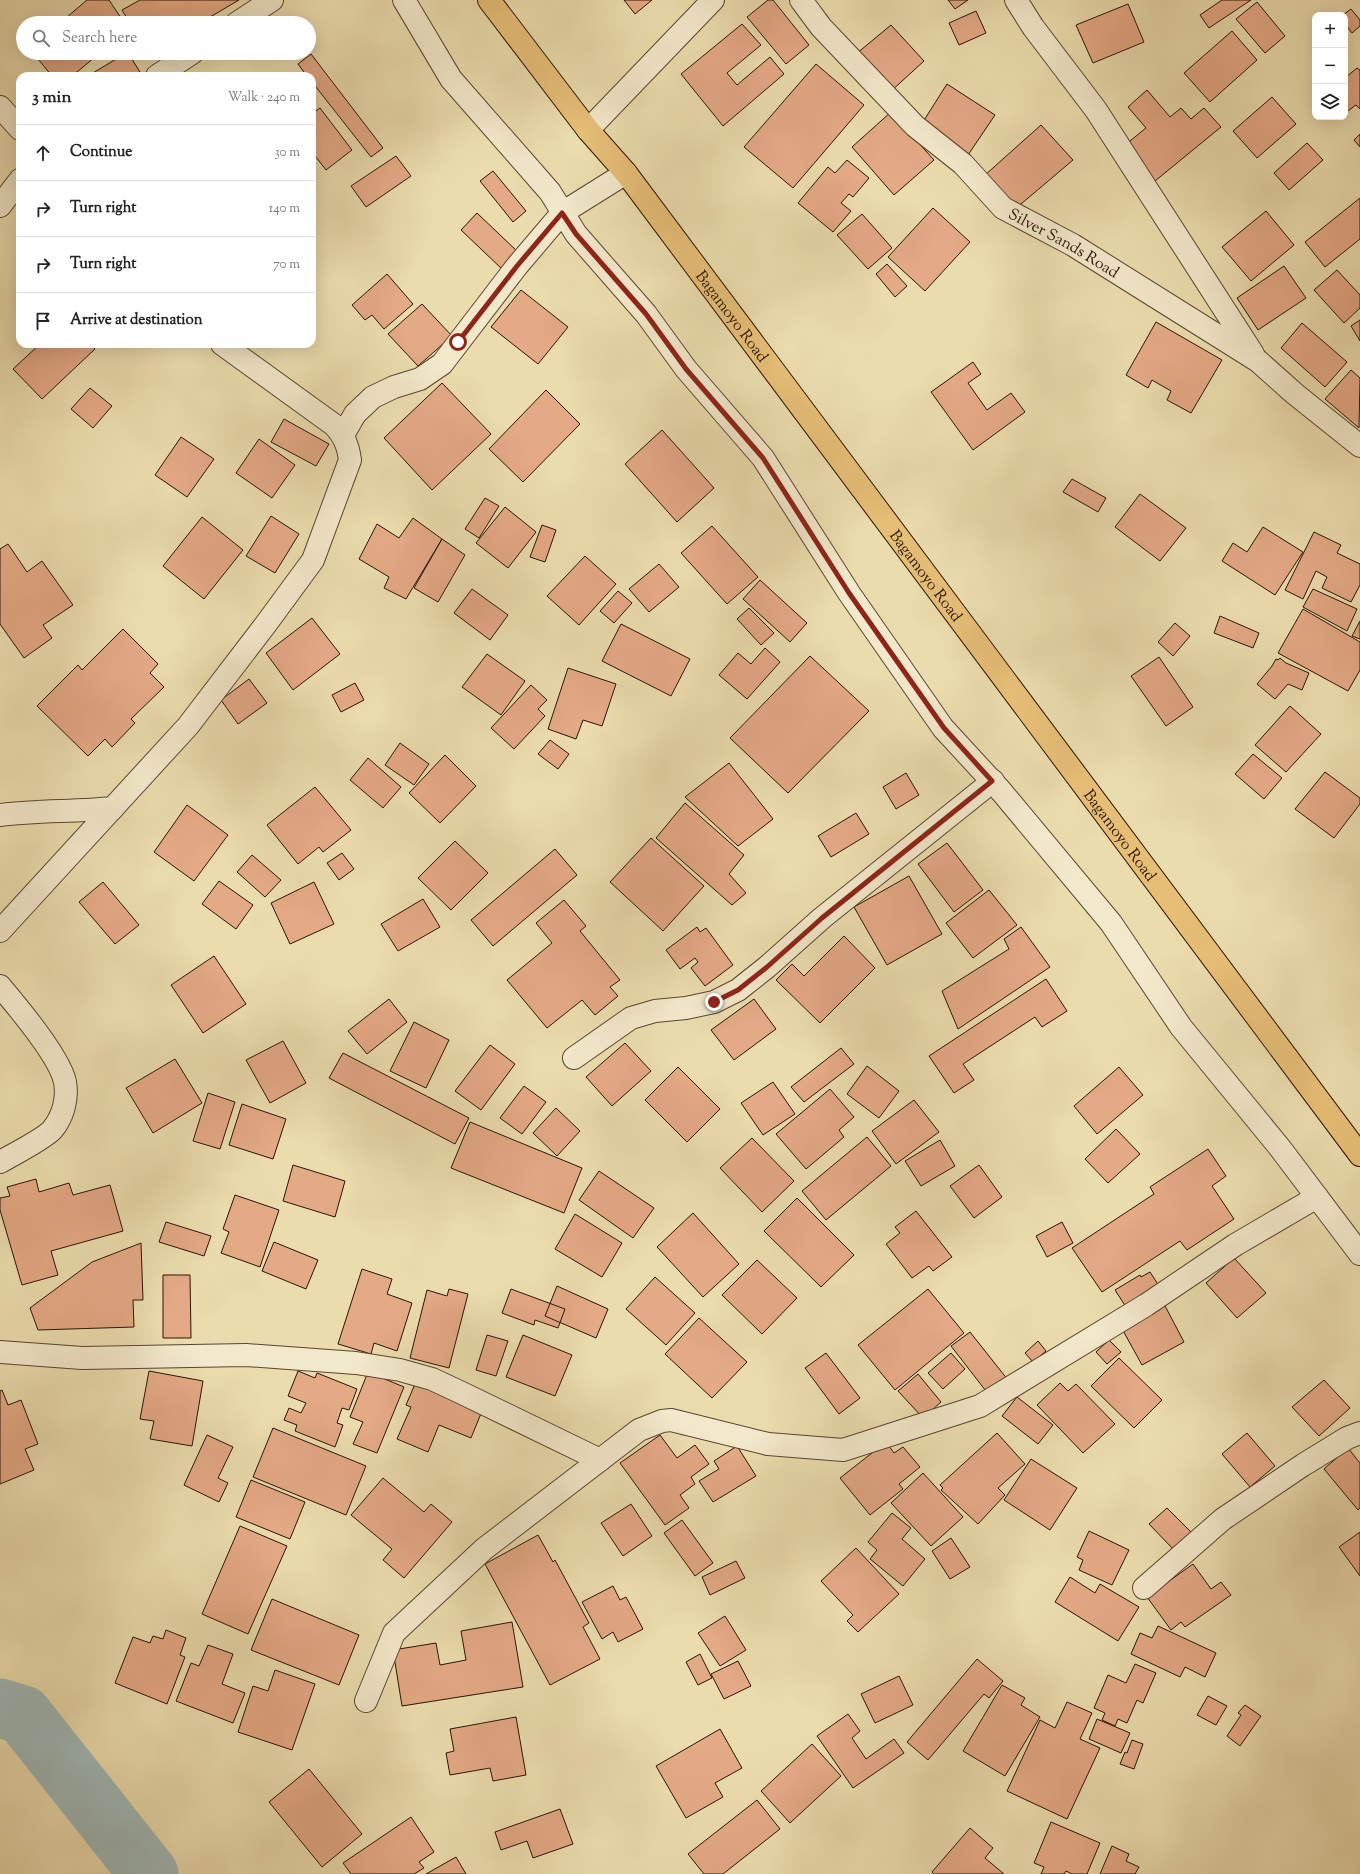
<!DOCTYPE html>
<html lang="en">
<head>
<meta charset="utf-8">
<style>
  body { margin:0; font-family:"Sorts Mill Goudy",serif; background:#f6f6f6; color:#222 }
  .controls { position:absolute; right:12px; top:12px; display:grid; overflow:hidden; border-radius:8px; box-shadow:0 4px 16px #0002 }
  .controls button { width:36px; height:36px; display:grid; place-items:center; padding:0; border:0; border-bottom:1px solid #e0e0e0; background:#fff; color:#222; font:20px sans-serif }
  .stop { position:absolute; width:12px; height:12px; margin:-9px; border:3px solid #8f2418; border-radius:50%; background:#fff }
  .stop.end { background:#8f2418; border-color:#fff; box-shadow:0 1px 4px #0008 }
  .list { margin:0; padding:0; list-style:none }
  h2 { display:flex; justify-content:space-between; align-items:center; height:52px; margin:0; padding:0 16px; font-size:17px }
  h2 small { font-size:13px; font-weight:400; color:#767676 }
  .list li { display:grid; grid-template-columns:26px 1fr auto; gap:12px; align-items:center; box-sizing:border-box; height:56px; padding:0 16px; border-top:1px solid #e0e0e0 }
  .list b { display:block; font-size:15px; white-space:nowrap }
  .list em { font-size:13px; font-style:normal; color:#767676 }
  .icon { flex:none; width:22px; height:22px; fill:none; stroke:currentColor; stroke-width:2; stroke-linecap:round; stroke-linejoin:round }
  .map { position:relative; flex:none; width:1360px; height:1874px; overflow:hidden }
  .search { position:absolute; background:#fff; box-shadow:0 4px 16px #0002; left:16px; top:16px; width:300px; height:44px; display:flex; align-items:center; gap:10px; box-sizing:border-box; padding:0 14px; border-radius:22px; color:#767676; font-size:15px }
  .panel { position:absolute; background:#fff; box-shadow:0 4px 16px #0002; left:16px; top:72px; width:300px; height:276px; border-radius:12px }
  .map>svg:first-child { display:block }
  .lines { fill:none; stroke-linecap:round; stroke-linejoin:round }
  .river { stroke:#9fb8b7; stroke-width:59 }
  .building { fill:#e4a985; stroke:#2a1407 }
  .minor-casing { stroke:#5a4630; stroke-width:24 }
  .highway-casing { stroke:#2a1407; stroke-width:24 }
  .minor { stroke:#f2e8ca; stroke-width:22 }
  .highway { stroke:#e6be76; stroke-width:22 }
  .route { stroke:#8f2418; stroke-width:5 }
  .labels { text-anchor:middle; stroke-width:3.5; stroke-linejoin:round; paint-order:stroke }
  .street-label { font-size:16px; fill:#2a1407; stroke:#f2e8ca }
</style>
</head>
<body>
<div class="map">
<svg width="1360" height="1874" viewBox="0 0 1360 1874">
  <rect width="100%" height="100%" fill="#ebdcad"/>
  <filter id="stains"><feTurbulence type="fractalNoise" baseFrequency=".005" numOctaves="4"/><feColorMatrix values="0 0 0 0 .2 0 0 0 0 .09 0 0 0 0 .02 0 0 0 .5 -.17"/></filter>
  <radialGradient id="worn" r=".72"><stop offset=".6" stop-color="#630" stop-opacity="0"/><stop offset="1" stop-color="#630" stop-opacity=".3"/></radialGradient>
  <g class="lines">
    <path class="river" d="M0,1708L23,1715L149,1874"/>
  </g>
  <path class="building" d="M87,0H109L121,18L113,23H60Z
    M140,0H239L200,23H130L122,10Z
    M624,0H652L635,14Z
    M768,0H773L809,45L786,64L747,17Z
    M948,0H968L955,9Z
    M1222,0H1251L1209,28L1200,15Z
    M1257,2L1285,36L1265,53L1236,19Z
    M1128,4L1144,42L1093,63L1076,25Z
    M1351,9L1360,20V26L1352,33L1345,24V15H1343Z
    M976,11L986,33L959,45L949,23Z
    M742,24L761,45L727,73L737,85L770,57L784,74L723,126L681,74Z
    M891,25L924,61L890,92L856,54Z
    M1232,31L1257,60L1210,102L1184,73Z
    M33,53H100L72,76H52Z
    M126,53H128L140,72L135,76H88Z
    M311,54L383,148L371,157L312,82V76H307L298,64Z
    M816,64L864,105L793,188L744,147Z
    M1357,68L1360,70V109L1356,105L1345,113V78Z
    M947,84L995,115L968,155L921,125Z
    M1147,90L1170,117L1181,108L1191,119L1204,108L1221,127L1155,181L1125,145L1146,128L1128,107Z
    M1272,97L1296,124L1257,158L1233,131Z
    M320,108L352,150L326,170L312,152V114Z
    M891,112L934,160L894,195L852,147Z
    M1041,125L1073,160L1014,210L984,176Z
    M1360,134V147L1354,140Z
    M1307,143L1323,160L1289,190L1274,173Z
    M396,156L411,176L366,207L351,186Z
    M847,160L869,178L853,197L849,194L841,203L851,211L833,232L798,203L828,167L835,173Z
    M493,171L526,211L513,222L480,181Z
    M1360,198V239L1325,267L1305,242Z
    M933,208L970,242L925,291L888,257Z
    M1266,211L1294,245L1251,281L1222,247Z
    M477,213L519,253L503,270L461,230Z
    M862,214L892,248L868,269L837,235Z
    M887,264L907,286L895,297L876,274Z
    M1284,266L1306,298L1258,330L1237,298Z
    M1337,270L1360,295V308L1344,323L1314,290Z
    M387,274L413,304L384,329L372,315L365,320L352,305Z
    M521,290L568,327L538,364L491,327Z
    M422,304L452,336L418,366L388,334Z
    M1360,320V341L1351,326Z
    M1156,322L1222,360L1191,413L1167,400L1171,391L1152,380L1148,388L1126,375Z
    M1302,323L1347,362L1325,387L1281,348Z
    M40,344H90L95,349L42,399L13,369Z
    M973,362L981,374L968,383L987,410L1011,393L1025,412L973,450L931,392Z
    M1351,370L1360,378L1359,428L1325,399Z
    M442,383L491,434L432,490L384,438Z
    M90,388L112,406L93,428L71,409Z
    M546,390L580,424L523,482L489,449Z
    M284,419L329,444L316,466L271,442Z
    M662,430L714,488L677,522L625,464Z
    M181,437L214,459L187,497L155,475Z
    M259,439L295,465L272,498L236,473Z
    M1072,479L1106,498L1098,512L1063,492Z
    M1140,494L1186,528L1160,561L1115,527Z
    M485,498L499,506L479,538L465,529Z
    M505,507L536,532L508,568L476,543Z
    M271,516L299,534L275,573L246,556Z
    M202,517L243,550L204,599L163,566Z
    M413,518L442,539L406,599L384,588L389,577L359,559L377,524L399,538Z
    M542,525L556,530L545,562L530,557Z
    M712,526L758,577L727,604L681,553Z
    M1263,527L1303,552L1275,595L1222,561L1233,543L1247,552Z
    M1314,532L1341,545L1337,553L1360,564V585L1351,602L1322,588L1327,577L1316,571L1303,599L1285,590Z
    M442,539L465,555L438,602L414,588Z
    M8,544L27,572L42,561L73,605L43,625L52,638L24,658L0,624V549Z
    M585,556L616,584L579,625L547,596Z
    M659,564L679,587L649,612L629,589Z
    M760,580L807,623L790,642L743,599Z
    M472,589L508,615L490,640L454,613Z
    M1313,589L1357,609L1347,631L1303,607Z
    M618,591L632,603L614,623L600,611Z
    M749,608L774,633L761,645L737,619Z
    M1303,609L1360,642V670L1348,691L1278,653Z
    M1220,616L1259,633L1253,648L1214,633Z
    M312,618L340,654L293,690L266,653Z
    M1360,621V639L1352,636Z
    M1175,623L1190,636L1173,656L1158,642Z
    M621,624L690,659L671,696L602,661Z
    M123,629L158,664L150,673L164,687L131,719L135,723L112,747L105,739L88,756L37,706L78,665L82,670Z
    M765,648L780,662L747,699L719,675L738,653L751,664Z
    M487,654L525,681L501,715L462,687Z
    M810,656L869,711L788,793L730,738Z
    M1159,657L1193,707L1166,726L1131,676Z
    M1280,658L1286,663L1309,673L1302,690L1288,684L1275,699L1257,684L1272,666L1276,659L1278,660Z
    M568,668L616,684L602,726L583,720L576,739L548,729Z
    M249,679L267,703L238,724L221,700Z
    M355,683L364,700L341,712L332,695Z
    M531,685L547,700L538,709L545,716L514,749L491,728Z
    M1290,706L1321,734L1286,772L1255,745Z
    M550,740L569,754L558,769L538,754Z
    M400,743L429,764L414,785L385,765Z
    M1253,754L1282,778L1264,799L1235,774Z
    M445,755L476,786L440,823L409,793Z
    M368,758L401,787L383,808L350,780Z
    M729,763L773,819L738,846L685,797Z
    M1325,772L1360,798V804L1334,838L1295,809Z
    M906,773L919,795L896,809L883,787Z
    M315,787L351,830L323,852L319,847L298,864L267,825Z
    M685,803L744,855L729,874L746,893L732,905L656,838Z
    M187,805L228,835L194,881L154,852Z
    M856,813L869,834L831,857L818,836Z
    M651,838L704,886L663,931L610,882Z
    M455,841L488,873L451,910L418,878Z
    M947,843L983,890L954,912L918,864Z
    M555,849L577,875L493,946L471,920Z
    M342,853L354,869L339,880L327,863Z
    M252,855L281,880L265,897L237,872Z
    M909,876L942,934L887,965L854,907Z
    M219,881L253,905L236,929L202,904Z
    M103,882L139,925L115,944L79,902Z
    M314,882L334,924L290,944L271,903Z
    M989,890L1017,925L973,958L946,923Z
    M423,899L440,927L398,951L381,924Z
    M564,900L586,926L580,931L620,980L610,987L618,996L595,1015L582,1000L547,1028L507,980L552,943L536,923Z
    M697,927L700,932L706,928L733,965L705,986L691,968L698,962L695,958L680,969L666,950Z
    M1021,927L1050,967L958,1029L942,991L1009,949L1004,939Z
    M844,936L875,968L820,1023L776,980L792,964L804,976Z
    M214,956L246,1004L203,1033L171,985Z
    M1046,979L1067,1011L1042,1027L1035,1017L963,1064L974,1080L954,1093L929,1056Z
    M389,999L407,1022L367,1054L348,1031Z
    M754,999L776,1029L734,1060L711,1030Z
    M414,1022L449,1040L426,1088L390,1071Z
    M283,1041L306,1083L270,1103L246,1060Z
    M625,1043L651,1071L612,1106L586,1077Z
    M490,1045L515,1064L481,1110L455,1091Z
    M841,1048L854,1064L804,1102L791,1087Z
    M343,1053L469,1118L455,1144L329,1078Z
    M175,1059L202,1103L153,1133L126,1088Z
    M867,1066L899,1091L879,1118L847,1094Z
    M678,1067L720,1109L687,1142L645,1100Z
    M1119,1067L1143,1095L1097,1134L1074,1106Z
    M773,1082L795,1114L763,1135L741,1103Z
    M524,1086L546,1102L522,1134L500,1118Z
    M830,1089L854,1117L839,1130L844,1137L806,1169L776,1134Z
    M208,1093L235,1102L220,1149L193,1141Z
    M914,1100L939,1132L896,1164L872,1131Z
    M242,1104L286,1119L273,1159L229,1145Z
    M556,1108L580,1131L557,1156L533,1133Z
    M470,1122L582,1168L564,1213L451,1168Z
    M1116,1129L1140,1154L1108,1183L1085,1159Z
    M867,1137L891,1166L826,1220L802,1191Z
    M752,1138L794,1181L762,1212L720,1168Z
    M940,1140L955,1166L921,1186L905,1161Z
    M1208,1149L1226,1176L1212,1186L1234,1219L1187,1250L1180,1241L1102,1292L1072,1248L1154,1194L1150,1187Z
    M293,1165L345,1181L335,1217L283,1201Z
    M979,1165L1002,1197L974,1218L950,1186Z
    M599,1171L654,1208L633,1238L579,1200Z
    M36,1179L39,1192L69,1183L73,1195L110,1185L123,1231L51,1251L58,1275L22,1285L0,1210V1198L10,1196L7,1187Z
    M235,1195L279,1210L260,1267L221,1253L229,1232L223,1229Z
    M797,1198L854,1255L821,1287L764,1231Z
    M916,1211L952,1257L933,1271L929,1266L912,1278L886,1244L900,1233L895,1227Z
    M693,1213L739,1264L703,1297L657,1247Z
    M575,1214L622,1243L602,1277L555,1249Z
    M166,1222L211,1236L204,1256L159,1242Z
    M1062,1222L1073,1243L1047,1257L1036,1236Z
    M274,1242L318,1260L306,1289L262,1271Z
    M141,1243L143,1300H133L134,1327L38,1330L30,1308L92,1262Z
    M1234,1258L1266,1293L1237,1318L1206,1283Z
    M757,1260L797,1298L762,1334L722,1295Z
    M362,1269L392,1279L387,1294L412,1303L397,1351L374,1343L371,1354L338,1344Z
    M1150,1272L1159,1286L1126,1307L1115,1290L1140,1275L1141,1277Z
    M163,1275H190L191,1338H163Z
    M655,1277L695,1313L666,1345L626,1309Z
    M557,1286L608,1309L596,1338L545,1316Z
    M449,1289L468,1294L449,1368L410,1358L427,1290L447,1296Z
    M511,1289L565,1309L558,1328L535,1320L534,1325L502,1313Z
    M928,1289L964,1333L895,1390L858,1345Z
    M1164,1304L1184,1342L1142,1365L1121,1327Z
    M699,1318L747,1362L712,1398L665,1354Z
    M970,1332L1008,1380L989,1395L951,1346Z
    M487,1335L508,1341L496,1376L476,1370Z
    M523,1335L572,1355L555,1396L506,1377Z
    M1109,1340L1121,1352L1107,1364L1096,1352Z
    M1038,1341L1046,1351L1033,1362L1025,1353Z
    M826,1353L860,1398L839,1414L805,1368Z
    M951,1353L965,1369L943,1389L928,1373Z
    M1119,1358L1162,1400L1134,1428L1091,1386Z
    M149,1371L203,1381L192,1446L150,1439L154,1421L140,1419Z
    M298,1371L315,1378L317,1373L357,1389L349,1410L342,1408L337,1423L343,1425L335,1447L295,1431L297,1425L284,1420L289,1408L301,1413L306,1403L288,1396Z
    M368,1372L404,1387L377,1453L353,1444L363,1422L350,1417Z
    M918,1374L941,1402L923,1418L898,1391Z
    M1324,1380L1350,1408L1319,1436L1292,1407Z
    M1060,1383L1068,1391L1076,1384L1115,1424L1083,1453L1037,1405Z
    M415,1384L482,1411L471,1438L439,1425L428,1452L397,1439L411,1407L406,1405Z
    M2,1390L8,1405L21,1400L38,1444L25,1449L34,1470L0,1484V1391Z
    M1017,1397L1053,1425L1038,1444L1002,1416Z
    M273,1428L366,1466L346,1515L253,1477Z
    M997,1433L1025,1464L998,1488L1005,1495L978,1524L941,1490L943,1488L940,1485Z
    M1247,1433L1275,1466L1250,1487L1222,1454Z
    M207,1435L233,1447L218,1478L228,1483L219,1502L184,1485Z
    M660,1435L677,1458L695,1445L709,1464L691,1477L695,1484L680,1495L689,1508L665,1525L620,1463Z
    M886,1442L894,1453L903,1447L920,1467L899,1484L903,1489L870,1515L840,1478Z
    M737,1446L756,1476L713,1502L699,1481L719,1469L714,1461Z
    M1348,1448L1360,1463V1508L1358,1510L1324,1469Z
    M1031,1459L1077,1488L1050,1530L1004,1500Z
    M923,1473L963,1517L931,1546L891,1503Z
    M383,1478L424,1512L431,1504L452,1522L404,1578L383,1560L392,1549L351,1515Z
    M251,1480L305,1502L290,1539L236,1517Z
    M631,1504L652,1536L623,1556L601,1523Z
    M1167,1508L1192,1533L1174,1550L1149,1524Z
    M892,1513L911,1528L902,1539L925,1559L903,1586L870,1559L877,1550L868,1542Z
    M682,1520L713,1563L695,1576L664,1533Z
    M240,1526L287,1546L248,1634L202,1614Z
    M1089,1531L1129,1550L1112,1585L1079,1570L1083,1560L1077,1557Z
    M1360,1532V1576L1339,1547Z
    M538,1535L553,1562L555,1560L589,1623L583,1627L600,1659L550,1685L485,1564Z
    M951,1538L970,1567L950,1579L932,1551Z
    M856,1548L899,1594L858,1632L847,1621L853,1615L821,1581Z
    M736,1561L745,1578L710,1595L702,1577Z
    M1193,1564L1211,1589L1221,1582L1231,1595L1185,1627L1181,1622L1171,1630L1147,1597Z
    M1070,1577L1095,1593L1100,1584L1139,1607L1118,1641L1055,1602Z
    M613,1586L620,1600L626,1597L643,1629L618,1642L613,1632L602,1639L582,1602Z
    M272,1599L359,1635L339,1685L251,1650Z
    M725,1616L746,1650L720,1666L698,1633Z
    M512,1622L523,1687L402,1706L393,1650L436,1643L440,1665L466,1660L461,1631Z
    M1158,1626L1216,1653L1205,1677L1185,1667L1180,1677L1131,1654L1140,1633L1152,1638Z
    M166,1630L186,1638L180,1655L185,1657L167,1704L115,1683L133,1637L150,1643L153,1636L163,1639Z
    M208,1645L233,1654L222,1684L245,1693L233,1723L176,1701L191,1663L199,1666Z
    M700,1654L712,1678L698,1685L686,1662Z
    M977,1659L1003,1681L989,1698L984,1694L928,1760L907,1742Z
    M738,1661L751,1686L724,1699L711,1674Z
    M1135,1664L1156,1673L1143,1703L1137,1700L1127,1723L1118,1719L1115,1726L1102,1720L1105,1713L1094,1708L1108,1675L1126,1683Z
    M275,1670L315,1684L292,1750L238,1732L253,1686L268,1691Z
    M899,1676L913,1705L875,1723L861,1694Z
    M1002,1685L1025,1698L1021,1705L1040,1717L1005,1776L963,1751Z
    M1208,1696L1227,1706L1216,1725L1197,1715Z
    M1067,1702L1092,1713L1080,1739L1100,1748L1067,1819L1007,1791L1040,1720L1055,1728Z
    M1245,1705L1261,1716L1240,1746L1227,1736L1241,1715L1238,1713Z
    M848,1714L860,1731L852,1738L866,1759L894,1739L904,1753L853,1788L817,1736Z
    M516,1717L526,1775L493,1781L490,1768L450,1775L446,1753L454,1751L450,1729Z
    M1097,1719L1130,1733L1121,1753L1089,1739Z
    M720,1729L742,1768L715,1783L723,1797L686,1818L656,1766Z
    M1132,1740L1143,1744L1134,1769L1120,1764L1125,1752L1127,1753Z
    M812,1744L841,1776L790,1823L761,1791Z
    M309,1769L362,1834L322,1867L269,1802Z
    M757,1800L780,1829L723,1874H704L688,1854Z
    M560,1809L573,1844L533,1858L527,1841L501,1850L495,1832Z
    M411,1817L434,1852L419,1862L424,1868L414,1874H351L343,1863Z
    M1051,1822L1100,1843L1087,1874H1072L1066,1871L1064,1874H1041L1044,1867L1034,1863Z
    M970,1828L993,1848L985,1858L1004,1874H934L932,1872Z
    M1112,1846L1129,1854L1126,1861L1139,1867L1135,1874H1100Z
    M456,1857L466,1874H426Z"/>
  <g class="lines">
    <g class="minor-casing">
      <g id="minor">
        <path d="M404,0L451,79L550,192L576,234L646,314L686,369L763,458L849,593L943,728L1001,791L1111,923L1181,1027L1280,1148L1360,1254"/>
        <path id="s1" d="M801,0L821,27L915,126L963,164L1003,208L1073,245L1258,361L1295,394L1360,446"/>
        <path d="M1016,0L1033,27L1096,110L1253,354"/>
        <path d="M237,23L272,0"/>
        <path d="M157,76L192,53"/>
        <path d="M0,107L20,129"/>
        <path d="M588,130L713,0"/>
        <path d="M0,206L20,180"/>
        <path d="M343,435L355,414L373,397L394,387L420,379L442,364L517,266L562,213L626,173"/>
        <path d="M0,815C37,810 75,812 113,808"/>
        <path d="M0,931L188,726L266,624L313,560L350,460C348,445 344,436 334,425L222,344"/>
        <path d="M0,986C17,1006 60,1057 65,1082C68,1099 63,1117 52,1130C45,1138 11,1156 0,1162"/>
        <path d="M574,1058L631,1018L655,1011L686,1008L714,1002L738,990L767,967L822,918L993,781"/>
        <path d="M0,1352L82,1358L246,1355L356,1363L400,1370L432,1379L462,1393L600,1460"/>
        <path d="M1144,1588L1223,1519L1303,1465L1347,1438L1360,1433"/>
        <path d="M366,1701L394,1633L484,1549L639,1430L662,1421L671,1420L768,1444L843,1450L980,1406L1146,1305L1235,1245L1317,1197"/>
      </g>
    </g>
    <g class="highway-casing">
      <g id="highway">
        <path id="s2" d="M489,0L588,130L626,173L1360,1155"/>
      </g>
    </g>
    <use href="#minor" class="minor"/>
    <use href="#highway" class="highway"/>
  </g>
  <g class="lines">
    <path class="route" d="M458,342L517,266L562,213L576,234L646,314L686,369L763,458L849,593L944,728L992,781L822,918L767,967L738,990L714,1002"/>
  </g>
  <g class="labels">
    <g class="street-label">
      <text dy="6" stroke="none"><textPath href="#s1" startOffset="361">Silver Sands Road</textPath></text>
      <text dy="6" stroke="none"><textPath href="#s2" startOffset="399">Bagamoyo Road</textPath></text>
      <text dy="6" stroke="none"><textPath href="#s2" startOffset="723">Bagamoyo Road</textPath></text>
      <text dy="6" stroke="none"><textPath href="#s2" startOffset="1047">Bagamoyo Road</textPath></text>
    </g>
  </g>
  <rect width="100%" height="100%" filter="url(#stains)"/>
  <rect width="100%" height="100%" fill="url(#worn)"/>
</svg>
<div class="controls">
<button>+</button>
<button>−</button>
<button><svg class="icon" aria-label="layers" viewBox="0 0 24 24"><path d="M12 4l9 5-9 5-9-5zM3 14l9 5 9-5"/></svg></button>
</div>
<div class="stop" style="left:458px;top:342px"></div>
<div class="stop end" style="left:714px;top:1002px"></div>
<div class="search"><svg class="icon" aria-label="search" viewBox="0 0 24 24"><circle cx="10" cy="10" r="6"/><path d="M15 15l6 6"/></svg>Search here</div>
<section class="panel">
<h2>3 min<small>Walk · 240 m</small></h2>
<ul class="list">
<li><svg class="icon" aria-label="ahead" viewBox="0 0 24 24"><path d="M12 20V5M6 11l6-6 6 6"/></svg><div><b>Continue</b></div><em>30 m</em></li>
<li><svg class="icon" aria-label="right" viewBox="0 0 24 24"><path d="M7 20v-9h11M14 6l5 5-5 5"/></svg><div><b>Turn right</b></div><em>140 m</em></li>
<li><svg class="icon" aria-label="right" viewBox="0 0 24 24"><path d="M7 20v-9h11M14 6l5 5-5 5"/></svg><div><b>Turn right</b></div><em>70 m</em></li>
<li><svg class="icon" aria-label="arrive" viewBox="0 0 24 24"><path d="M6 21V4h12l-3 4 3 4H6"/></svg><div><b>Arrive at destination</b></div></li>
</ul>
</section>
</div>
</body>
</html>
